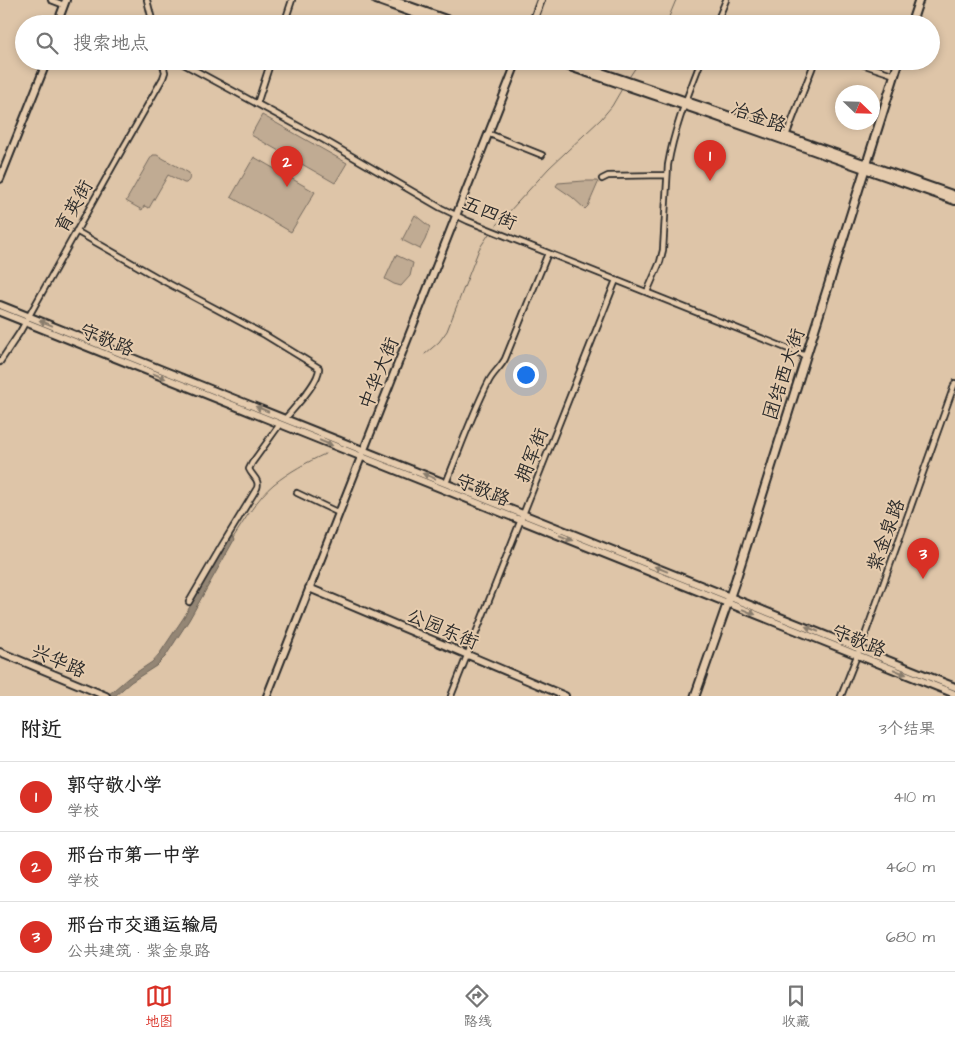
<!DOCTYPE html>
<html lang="zh">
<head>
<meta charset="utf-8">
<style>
  body { margin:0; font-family:"Architects Daughter","LXGW WenKai TC",sans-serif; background:#f6f6f6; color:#222 }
  .compass { position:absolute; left:835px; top:85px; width:45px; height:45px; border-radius:50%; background:#fff; box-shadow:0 2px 8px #0003; rotate:113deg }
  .you { position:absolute; left:525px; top:374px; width:18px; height:18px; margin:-12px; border:4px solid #fff; border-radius:50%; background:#1a73e8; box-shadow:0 0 0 8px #1a73e833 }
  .badge { display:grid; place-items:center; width:32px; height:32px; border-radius:50%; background:#d93025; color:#fff; font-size:16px; font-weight:700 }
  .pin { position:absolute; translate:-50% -41px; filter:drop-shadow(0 1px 2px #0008) }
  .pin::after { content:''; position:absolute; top:26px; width:18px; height:15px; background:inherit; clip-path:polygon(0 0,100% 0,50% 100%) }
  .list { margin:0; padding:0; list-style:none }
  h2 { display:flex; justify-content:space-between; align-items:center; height:65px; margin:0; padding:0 20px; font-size:21px }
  h2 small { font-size:16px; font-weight:400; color:#767676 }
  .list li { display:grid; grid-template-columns:32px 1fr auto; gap:15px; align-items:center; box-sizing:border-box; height:70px; padding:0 20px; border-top:1px solid #e0e0e0 }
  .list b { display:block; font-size:19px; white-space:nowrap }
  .list p { margin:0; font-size:16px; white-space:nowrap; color:#767676 }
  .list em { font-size:16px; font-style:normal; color:#767676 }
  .icon { flex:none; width:28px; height:28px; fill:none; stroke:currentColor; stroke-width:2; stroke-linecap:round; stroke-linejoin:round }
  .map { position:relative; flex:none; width:955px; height:696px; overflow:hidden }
  .search { position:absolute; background:#fff; box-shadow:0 2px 8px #0003; left:15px; right:15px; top:15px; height:55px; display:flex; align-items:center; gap:12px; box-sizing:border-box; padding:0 18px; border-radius:28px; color:#767676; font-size:19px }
  .sheet { height:275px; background:#fff }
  nav { display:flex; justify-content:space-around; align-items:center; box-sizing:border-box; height:70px; border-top:1px solid #e0e0e0; background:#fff; font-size:14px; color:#767676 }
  nav a { display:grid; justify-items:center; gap:2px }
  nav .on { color:#d93025 }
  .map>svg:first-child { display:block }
  .green { fill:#c0ab93; stroke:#766b5f }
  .water { fill:#948675; stroke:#6a6257 }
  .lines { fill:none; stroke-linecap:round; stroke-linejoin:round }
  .stream { stroke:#6a6257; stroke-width:1 }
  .street-casing { stroke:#2b2b2b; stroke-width:8 }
  .secondary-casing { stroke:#2b2b2b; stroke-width:10 }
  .primary-casing { stroke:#2b2b2b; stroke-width:11 }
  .street { stroke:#e5cbad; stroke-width:4.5 }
  .secondary { stroke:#e5cbad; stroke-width:6 }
  .primary { stroke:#e5cbad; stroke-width:7 }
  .oneway { fill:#887b6c }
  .labels { text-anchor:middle; stroke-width:4; stroke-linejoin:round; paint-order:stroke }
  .street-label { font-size:19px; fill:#2b2b2b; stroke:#e5cbad }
</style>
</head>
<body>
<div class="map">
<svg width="955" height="696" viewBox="0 0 955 696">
  <rect width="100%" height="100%" fill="#dec5a8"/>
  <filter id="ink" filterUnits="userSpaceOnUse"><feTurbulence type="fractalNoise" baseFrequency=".02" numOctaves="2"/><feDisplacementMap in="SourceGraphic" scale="10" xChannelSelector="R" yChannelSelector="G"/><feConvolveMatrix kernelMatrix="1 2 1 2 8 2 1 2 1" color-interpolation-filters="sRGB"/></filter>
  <g filter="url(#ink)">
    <path class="green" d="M262,115L347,163L335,183L251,135Z
      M153,155H157L189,173C190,178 190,180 186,183H184L168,175L149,208L144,206L142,210L126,201L150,159Z
      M254,157L315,192L291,232L231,197Z
      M584,181H597L598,183L588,206L585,209L572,197L556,186L558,183Z
      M415,215L430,227L425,240L420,249L402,240Z
      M396,255L413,263L410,276L401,286L394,284L385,279Z"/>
    <path class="water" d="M231,534L234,540L189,620L165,657L156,666L131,682L115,696H107L128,678L152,662L160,653L184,617Z"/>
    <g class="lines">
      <path class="stream" d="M666,24L676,0
        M630,76L640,61
        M497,225L549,168L601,119L612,106L623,87
        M425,354L439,342L447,331L479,249L489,234
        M233,538C244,521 258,497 274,484C289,472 307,462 325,454"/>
      <g class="street-casing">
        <path id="street" d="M51,0L64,5
          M147,0L153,24
          M284,24L292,0
          M716,24L726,0
          M178,61L324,140L441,208L468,221L806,356
          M853,61L895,75
          M257,104L271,61
          M492,135L542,155
          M786,136L815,61
          M602,179L608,176L667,175
          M76,231L160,279L265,335L319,368C320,381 294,408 285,419
          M647,292L660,262L663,250L668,165C674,129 688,95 701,61
          M0,362L20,332L114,164L163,78L165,72L162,61
          M446,483C460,449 472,414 489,381C493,373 500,368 505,359L548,253
          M297,493L339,513
          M189,602L221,547L257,488C260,480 252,476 249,469L252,463L280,424
          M451,696L616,280
          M841,696L864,638L955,383"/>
      </g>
      <g class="secondary-casing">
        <path id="secondary" d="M376,0L443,24
          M393,0L460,24
          M57,24L66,0
          M532,24L541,0
          M552,61L714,116L955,201
          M569,61L716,111L955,195
          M0,179L47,61
          M0,305L955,687
          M0,312L955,694
          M309,588L565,696
          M0,652L106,696
          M267,696L517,61"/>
      </g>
      <g class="primary-casing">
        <path id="primary" d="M911,24L919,0
          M695,696L736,579L899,61"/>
      </g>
      <use href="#street" class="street"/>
      <use href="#secondary" class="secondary"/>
      <use href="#primary" class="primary"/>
    </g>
    <defs><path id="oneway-solid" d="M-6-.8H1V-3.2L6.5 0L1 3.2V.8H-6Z" transform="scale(1.25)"/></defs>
    <g class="oneway">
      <use href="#oneway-solid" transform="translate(46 323) rotate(-158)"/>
      <use href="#oneway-solid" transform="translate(159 376) rotate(22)"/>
      <use href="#oneway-solid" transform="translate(262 409) rotate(-158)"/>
      <use href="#oneway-solid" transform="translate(326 443) rotate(22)"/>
      <use href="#oneway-solid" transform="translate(429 476) rotate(-158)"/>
      <use href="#oneway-solid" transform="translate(566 538) rotate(22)"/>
      <use href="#oneway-solid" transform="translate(661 569) rotate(-158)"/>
      <use href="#oneway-solid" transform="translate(749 612) rotate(22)"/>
      <use href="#oneway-solid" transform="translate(812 629) rotate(-158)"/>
      <use href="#oneway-solid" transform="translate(900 672) rotate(22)"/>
    </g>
  </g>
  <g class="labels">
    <g class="street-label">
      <text transform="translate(759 116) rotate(19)" y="7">冶金路</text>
      <text transform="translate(73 206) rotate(-61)" y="7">育英街</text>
      <text transform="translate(490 212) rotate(23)" y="7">五四街</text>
      <text transform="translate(107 339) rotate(22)" y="7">守敬路</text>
      <text transform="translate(378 373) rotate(-68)" y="7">中华大街</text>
      <text transform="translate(783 374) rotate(-72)" y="7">团结西大街</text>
      <text transform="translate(531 455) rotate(-68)" y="7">拥军街</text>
      <text transform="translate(483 489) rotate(22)" y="7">守敬路</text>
      <text transform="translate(885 535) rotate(-70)" y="7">紫金泉路</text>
      <text transform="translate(443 628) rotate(23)" y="7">公园东街</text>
      <text transform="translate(859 640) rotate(22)" y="7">守敬路</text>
      <text transform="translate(59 660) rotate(23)" y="7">兴华路</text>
    </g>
  </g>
</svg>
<svg class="compass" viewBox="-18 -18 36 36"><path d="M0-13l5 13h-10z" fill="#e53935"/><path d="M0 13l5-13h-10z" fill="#767676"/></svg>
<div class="you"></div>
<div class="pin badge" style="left:710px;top:181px">1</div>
<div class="pin badge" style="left:287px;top:187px">2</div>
<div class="pin badge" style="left:923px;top:579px">3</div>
<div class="search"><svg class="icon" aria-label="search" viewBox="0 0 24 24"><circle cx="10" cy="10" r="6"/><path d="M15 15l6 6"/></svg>搜索地点</div>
</div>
<section class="sheet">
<h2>附近<small>3个结果</small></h2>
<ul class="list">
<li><span class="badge">1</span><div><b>郭守敬小学</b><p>学校</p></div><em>410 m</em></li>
<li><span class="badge">2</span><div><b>邢台市第一中学</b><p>学校</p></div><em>460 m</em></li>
<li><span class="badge">3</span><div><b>邢台市交通运输局</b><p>公共建筑 · 紫金泉路</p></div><em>680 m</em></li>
</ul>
</section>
<nav>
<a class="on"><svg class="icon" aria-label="map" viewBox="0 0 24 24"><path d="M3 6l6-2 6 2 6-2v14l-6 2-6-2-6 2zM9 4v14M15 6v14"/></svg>地图</a>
<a><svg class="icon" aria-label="directions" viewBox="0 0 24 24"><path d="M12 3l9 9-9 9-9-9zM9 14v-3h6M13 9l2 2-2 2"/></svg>路线</a>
<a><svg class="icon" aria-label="saved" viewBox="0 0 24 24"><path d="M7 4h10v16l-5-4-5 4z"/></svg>收藏</a>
</nav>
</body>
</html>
